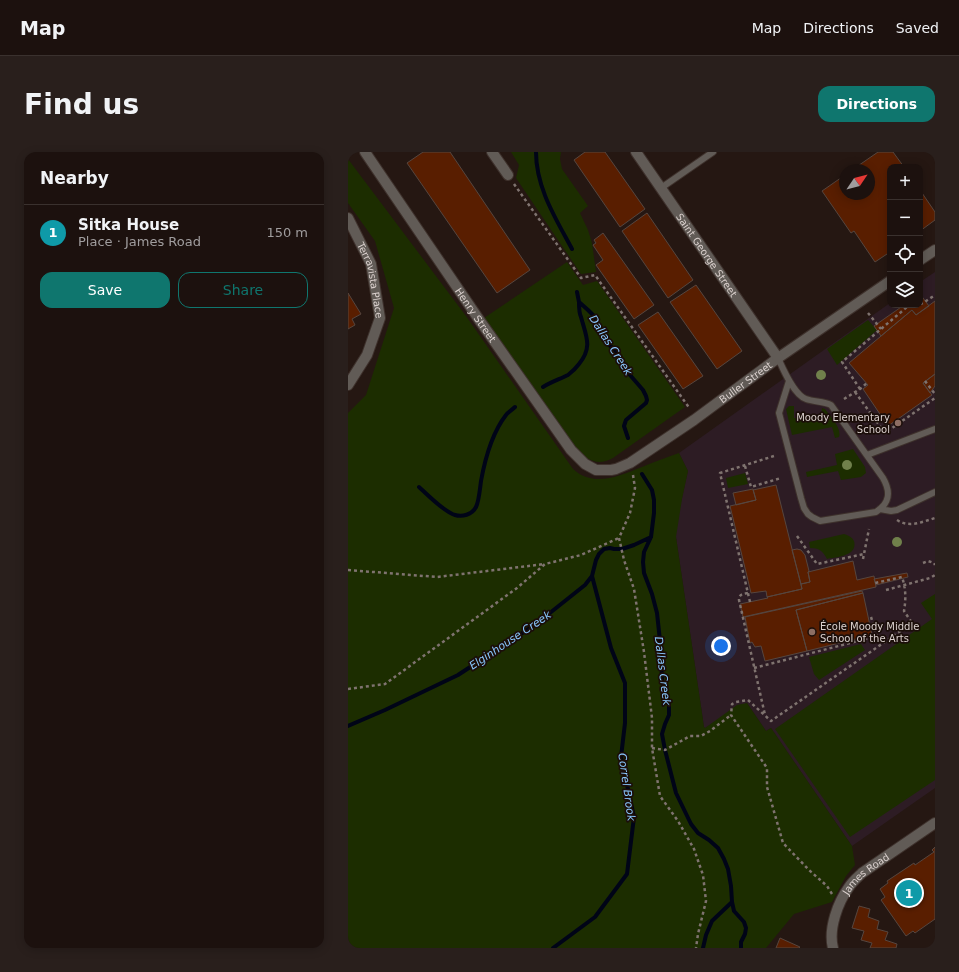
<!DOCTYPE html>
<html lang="en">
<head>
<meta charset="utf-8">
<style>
  body { margin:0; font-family:"DejaVu Sans",sans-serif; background:#291f1c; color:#f1f3f6 }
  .controls { position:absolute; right:12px; top:12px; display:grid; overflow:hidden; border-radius:8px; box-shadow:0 2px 10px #0003 }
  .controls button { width:36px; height:36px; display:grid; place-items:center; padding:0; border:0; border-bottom:1px solid #3a312e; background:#1c110e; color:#f1f3f6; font:20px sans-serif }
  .compass { position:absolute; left:491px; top:12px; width:36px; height:36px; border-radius:50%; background:#1c110e; box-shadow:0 2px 10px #0003; rotate:55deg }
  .you { position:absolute; left:373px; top:494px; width:14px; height:14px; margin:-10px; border:3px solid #fff; border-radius:50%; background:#1a73e8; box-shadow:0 0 0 6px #1a73e833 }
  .badge { display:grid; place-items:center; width:26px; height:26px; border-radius:50%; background:#0f766e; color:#fff; font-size:13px; font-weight:700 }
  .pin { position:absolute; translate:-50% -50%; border:2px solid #fff; box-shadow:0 1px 4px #0006 }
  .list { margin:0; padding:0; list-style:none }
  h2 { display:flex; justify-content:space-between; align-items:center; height:52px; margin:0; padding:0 16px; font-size:17px }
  h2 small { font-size:13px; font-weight:400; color:#a09d9e }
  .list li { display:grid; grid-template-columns:26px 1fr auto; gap:12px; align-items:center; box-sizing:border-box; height:56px; padding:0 16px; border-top:1px solid #3a312e }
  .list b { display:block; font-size:15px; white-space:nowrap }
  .list p { margin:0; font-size:13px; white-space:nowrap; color:#a09d9e }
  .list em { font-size:13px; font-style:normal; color:#a09d9e }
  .actions { display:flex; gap:8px; padding:12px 16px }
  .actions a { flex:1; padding:9px 0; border:1px solid #0f766e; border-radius:12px; text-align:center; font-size:14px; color:#0f766e }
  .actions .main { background:#0f766e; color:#fff }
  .icon { flex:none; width:22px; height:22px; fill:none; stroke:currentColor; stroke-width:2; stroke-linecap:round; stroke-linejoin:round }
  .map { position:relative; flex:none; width:587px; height:796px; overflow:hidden; border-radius:12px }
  header { display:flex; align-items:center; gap:24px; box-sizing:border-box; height:56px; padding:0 20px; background:#1c110e; border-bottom:1px solid #3a312e }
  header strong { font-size:19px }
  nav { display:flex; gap:22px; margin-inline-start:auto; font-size:14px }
  .intro { display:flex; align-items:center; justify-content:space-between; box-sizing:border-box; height:96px; padding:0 24px }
  h1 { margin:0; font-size:28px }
  .button { padding:10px 18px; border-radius:12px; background:#0f766e; color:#fff; font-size:14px; font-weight:700 }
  main { display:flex; gap:24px; padding:0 24px }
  aside { flex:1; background:#1c110e; border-radius:12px; box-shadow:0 2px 10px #0003 }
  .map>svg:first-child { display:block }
  .industrial { fill:#2d1c24 }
  .green { fill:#1c2d00 }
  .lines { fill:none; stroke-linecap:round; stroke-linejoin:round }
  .stream { stroke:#000417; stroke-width:4 }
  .building { fill:#591e00; stroke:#56463f }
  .service-casing { stroke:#3e312c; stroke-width:8 }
  .minor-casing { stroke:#3e312c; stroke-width:12 }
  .path { stroke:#7f736f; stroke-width:2.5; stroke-dasharray:3 3; stroke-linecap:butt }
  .service { stroke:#615b56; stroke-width:6 }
  .minor { stroke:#615b56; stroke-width:10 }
  .tree { fill:#70804b }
  .education-dot { fill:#8d6e63; stroke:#1b0e09; stroke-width:1.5 }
  .labels { text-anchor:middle; stroke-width:3.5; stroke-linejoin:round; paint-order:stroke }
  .street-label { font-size:10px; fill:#dbd1ce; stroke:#1b0e09 }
  .poi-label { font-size:10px; fill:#dbd1ce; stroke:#1b0e09; text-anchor:end }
  .water-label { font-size:11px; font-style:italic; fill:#89c7fd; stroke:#1b0e09 }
</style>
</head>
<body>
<header>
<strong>Map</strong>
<nav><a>Map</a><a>Directions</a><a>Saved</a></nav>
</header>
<div class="intro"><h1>Find us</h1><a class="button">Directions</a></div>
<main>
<aside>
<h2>Nearby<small></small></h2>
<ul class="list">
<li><span class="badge" style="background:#0f9aa8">1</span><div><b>Sitka House</b><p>Place · James Road</p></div><em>150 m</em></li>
</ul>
<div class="actions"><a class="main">Save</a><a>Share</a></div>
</aside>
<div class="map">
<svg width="587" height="796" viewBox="0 0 587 796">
  <rect width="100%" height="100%" fill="#251712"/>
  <path class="industrial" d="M587,120V636L504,694L423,576L418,579L399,551L357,576L356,575L328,385V373L340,319L331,301L542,151V153H572V130Z"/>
  <path class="green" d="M163,0H213L212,7L214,17L240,54L232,61L240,78L244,91L248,120L233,122L168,26L171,13Z
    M0,7L118,164L225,317C246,336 271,324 294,315C306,310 319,305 331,301L340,319L334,347L328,385L356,575L357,576L389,553L399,551L418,579L423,576L504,694L507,713L498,724L484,750L446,762L418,796H0V261L18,243L46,156L27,89L0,51Z
    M219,110L235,133L249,129L337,255L265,306C250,314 241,309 229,298L136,166Z
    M520,168L529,178L489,213L479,197Z
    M441,254H446V266L473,268L474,256L477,257C482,264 494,276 491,285L487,286L484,275L444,283L438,257Z
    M505,297L517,315L518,321L513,325L493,328L490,319L459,325L458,320L489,313L487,302Z
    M397,321L400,332L380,336L378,326Z
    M496,382C500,383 504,385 506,389C510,404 489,405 479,407C475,399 471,396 462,396L461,390Z
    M587,442V628L502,685L427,577L584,467L573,451Z
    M513,492L517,498L471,528L466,522L461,505Z"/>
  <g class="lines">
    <path class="stream" d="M188,0C188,36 208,67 224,97
      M229,140L231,150L240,158L247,165L250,171L260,192L267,198L272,205L282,223L295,238L298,244L299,248L298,251L278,268L276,274L280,286
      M195,235C203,230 212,227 220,223C224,220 228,216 231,212C245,195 238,184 233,165C231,161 231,155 231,150
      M294,322L304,338L306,348V361L303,385L296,400L295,410L296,421L304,442L309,461L313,498L314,528L321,552V563L317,572L314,582L317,598L328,641L343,672L350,681L361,688L370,696L376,707L380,717L383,734L384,750L386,759L396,770L398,776L397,782L393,790V796
      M71,335C79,342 96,360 107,363C114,365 124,363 128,355C131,349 132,336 133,329C137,307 144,281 158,263C160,260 164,258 167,255
      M0,574L37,558L110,523L188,472L237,433L244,424L248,408L251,402L256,397L262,396L266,397H274L286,393L303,385
      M205,796L247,765L279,722L286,665L273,605L277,571V531L263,496L244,424
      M355,796L358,783L364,769L384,750"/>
  </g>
  <path class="building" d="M75,0H102L182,118L149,141L59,11Z
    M237,0H257L297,57L272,75L226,8Z
    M530,0H545L556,15H542V100L527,110L506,79L503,81L474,39L497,23V42H521V18H504Z
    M572,38L587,60V68L572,79Z
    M299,61L345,128L320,146L274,79Z
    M255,81L306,153L286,167L248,113L255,108L245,93L248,91L246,88Z
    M348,133L394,199L369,217L322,150Z
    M0,141L13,162L4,167L7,173L0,177Z
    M572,142L581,154L568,163L564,158L533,184L526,174L556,153H572Z
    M587,149V222L575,231L584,243L540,274L515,237L520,233L501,211L564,158L568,163Z
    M310,160L355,224L335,237L290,173Z
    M587,222V234L582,241L575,231Z
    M428,333L454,437L419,445L418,439L403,441L382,354L408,348L405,338Z
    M405,337L408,348L388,353L385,341Z
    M449,397L453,398L457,403L461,419L460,420L462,430L453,432L444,398Z
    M505,409L509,428L526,424L528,435L395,465L392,452L420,446L419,445L454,437L453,432L462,430L460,420Z
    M559,421L560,425L528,433L526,427Z
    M514,439L515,441L448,458L459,499L417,509L413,494L407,495L404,490L402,491L397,465Z
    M515,441L524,483L459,499L448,458Z
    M587,695V767L567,781L565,779L558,784L533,748L537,745L532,737L540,731L539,729L566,711L567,713L586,700L584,698Z
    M511,754L522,757L520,765L531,769L529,777L540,780L537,788L549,792L548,796H522L524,791L513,788L516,779L504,776Z
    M432,786L452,795L451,796H428Z"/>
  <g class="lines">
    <g class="service-casing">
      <path id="service" d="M313,36L365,0
        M430,206C435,217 446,243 458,247C466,250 476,249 483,253L535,326C543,340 542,351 528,360L472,369L464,365L460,362L456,356L453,346L431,261L441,229
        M519,303L587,277
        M532,357L543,359L549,358L587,340"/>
    </g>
    <g class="minor-casing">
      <g id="minor">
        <path id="s1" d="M17,0L132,169L223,298L237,312L248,318H263L268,317L282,311L346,268L430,206L542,129"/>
        <path d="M144,0L160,23"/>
        <path id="s2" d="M288,0L430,206"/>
        <path id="s3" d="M0,66L23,112L32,166L19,203L0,233"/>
        <path d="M572,108L587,98"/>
        <path id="s4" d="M485,796C480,777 490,750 501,735C505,729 510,725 514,721L587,671"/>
      </g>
    </g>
    <path class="path" d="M166,32L233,126L247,123L342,257
      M572,152L575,151L587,143
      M520,161L533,177
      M577,229L587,242
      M512,237L494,210L559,155L568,153
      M507,240L537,281L587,246
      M496,247L512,237L519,231
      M397,314L403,335L433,326
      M285,323L287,336L282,361L271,386L276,408L286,437L296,500L304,566V596L312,644L330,669L346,697L355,723L358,749L350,782L348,796
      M549,368C561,376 574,370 587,366
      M449,384L469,412L516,402
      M515,407L521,377
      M575,411L580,409L586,411L587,413
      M0,418L89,425L197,412
      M538,438L582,426L587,423
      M400,441C395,442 391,442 391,448L417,563
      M402,450L372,321L426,304
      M523,465L529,484L534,492
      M406,516L529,484
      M0,537L37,532L169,436L197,412L233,403L271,386
      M304,596L317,598L342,584H353L362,579L383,563
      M484,742L479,734L461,718L435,691L419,635V616L383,563L384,552L388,550L400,548L423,569L564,471L556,459C558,447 558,437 554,425L527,431"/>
    <use href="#service" class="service"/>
    <use href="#minor" class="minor"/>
  </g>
  <g class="tree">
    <circle cx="473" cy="223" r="5"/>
    <circle cx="499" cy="313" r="5"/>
    <circle cx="549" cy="390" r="5"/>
  </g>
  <g class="education-dot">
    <circle cx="550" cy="271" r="4"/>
    <circle cx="464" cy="480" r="4"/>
  </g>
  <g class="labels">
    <g class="street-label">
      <text dy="4" stroke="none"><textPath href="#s2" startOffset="125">Saint George Street</textPath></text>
      <text dy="4" stroke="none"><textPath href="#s3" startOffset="67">Terravista Place</textPath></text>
      <text dy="4" stroke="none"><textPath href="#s1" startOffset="197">Henry Street</textPath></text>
      <text dy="4" stroke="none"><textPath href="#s1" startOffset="571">Buller Street</textPath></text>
      <text dy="4" stroke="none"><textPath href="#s4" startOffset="86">James Road</textPath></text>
    </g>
    <g class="poi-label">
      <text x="542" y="269">Moody Elementary<tspan x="542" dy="12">School</tspan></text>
      <text x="472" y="478" text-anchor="start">École Moody Middle<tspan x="472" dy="12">School of the Arts</tspan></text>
    </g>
    <g class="water-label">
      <text transform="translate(263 193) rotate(57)" y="4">Dallas Creek</text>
      <text transform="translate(162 488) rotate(-34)" y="4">Elginhouse Creek</text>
      <text transform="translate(315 519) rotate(83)" y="4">Dallas Creek</text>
      <text transform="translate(279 635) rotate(82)" y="4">Correl Brook</text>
    </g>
  </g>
</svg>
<div class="controls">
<button>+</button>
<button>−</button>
<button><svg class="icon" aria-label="locate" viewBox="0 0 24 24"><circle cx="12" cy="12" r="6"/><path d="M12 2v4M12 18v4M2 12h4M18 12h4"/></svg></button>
<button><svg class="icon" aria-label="layers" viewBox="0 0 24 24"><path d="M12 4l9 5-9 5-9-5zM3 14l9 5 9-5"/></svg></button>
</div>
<svg class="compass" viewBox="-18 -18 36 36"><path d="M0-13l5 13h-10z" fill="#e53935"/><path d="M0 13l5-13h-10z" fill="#a09d9e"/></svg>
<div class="you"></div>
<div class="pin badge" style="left:561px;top:741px;background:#0f9aa8">1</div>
</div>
</main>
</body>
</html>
